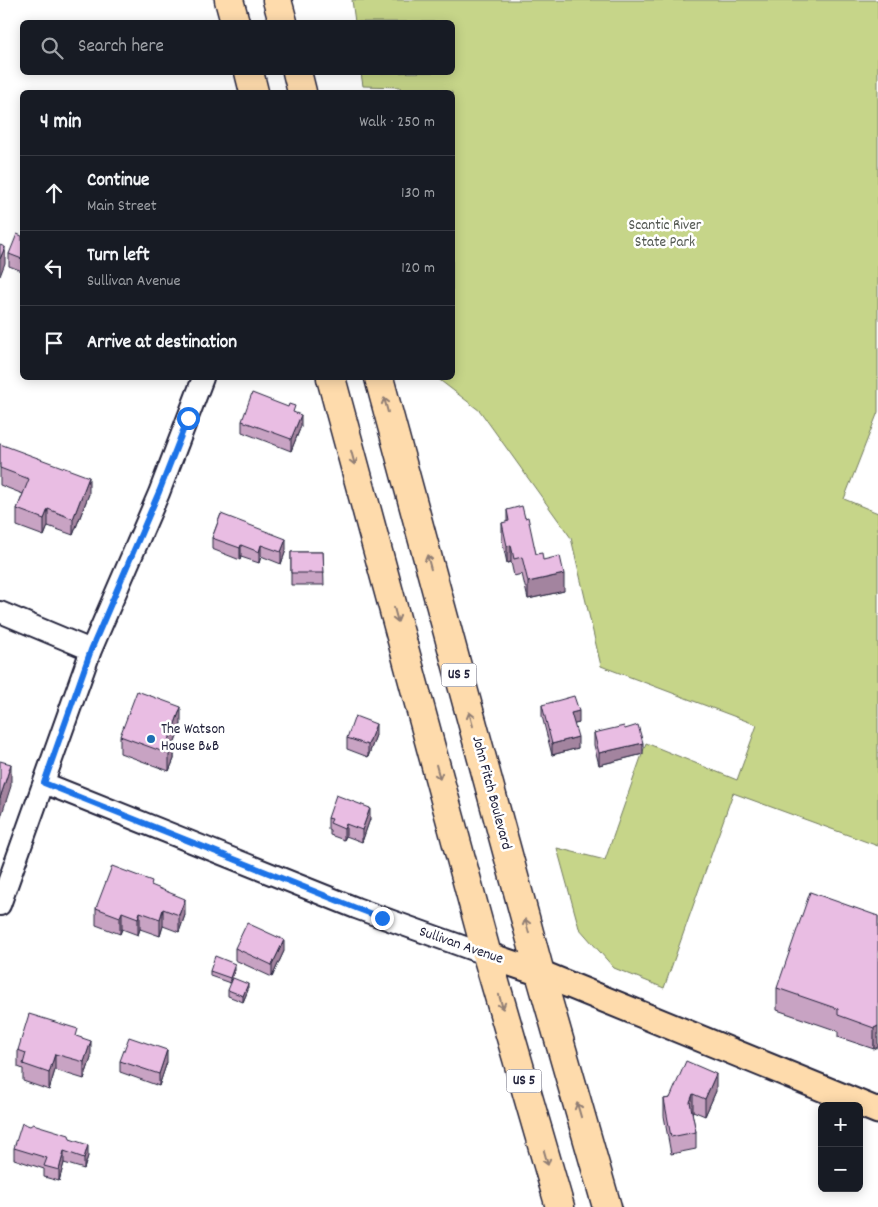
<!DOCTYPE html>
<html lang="en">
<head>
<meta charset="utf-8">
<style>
	:root { --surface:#171b24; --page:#20242c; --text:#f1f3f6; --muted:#9ea1a6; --line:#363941 }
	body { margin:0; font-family:Dekko,sans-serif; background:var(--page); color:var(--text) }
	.controls { position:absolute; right:15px; bottom:15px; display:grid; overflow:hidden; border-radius:8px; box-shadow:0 2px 12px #0003 }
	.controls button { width:45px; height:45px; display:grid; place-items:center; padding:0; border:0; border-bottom:1px solid var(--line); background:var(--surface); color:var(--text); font:25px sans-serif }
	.stop { position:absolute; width:15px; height:15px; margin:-11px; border:4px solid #1a73e8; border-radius:50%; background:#fff }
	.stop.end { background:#1a73e8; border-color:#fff; box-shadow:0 1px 5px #0008 }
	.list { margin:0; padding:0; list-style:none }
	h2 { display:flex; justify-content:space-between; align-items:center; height:65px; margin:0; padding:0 20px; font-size:21px }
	h2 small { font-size:16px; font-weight:400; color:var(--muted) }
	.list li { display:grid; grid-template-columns:32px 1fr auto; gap:15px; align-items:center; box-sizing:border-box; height:75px; padding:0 20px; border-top:1px solid var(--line) }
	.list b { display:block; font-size:19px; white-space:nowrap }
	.list p { margin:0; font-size:16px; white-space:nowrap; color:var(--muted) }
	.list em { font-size:16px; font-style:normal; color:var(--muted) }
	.icon { flex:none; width:28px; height:28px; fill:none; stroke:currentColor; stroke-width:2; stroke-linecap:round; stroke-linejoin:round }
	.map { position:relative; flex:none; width:878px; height:1207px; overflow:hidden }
	.search { position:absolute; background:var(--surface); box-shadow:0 2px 12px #0003; left:20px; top:20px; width:435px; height:55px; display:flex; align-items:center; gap:12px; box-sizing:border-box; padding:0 18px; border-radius:8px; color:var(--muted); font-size:19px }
	.panel { position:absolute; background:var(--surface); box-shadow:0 2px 12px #0003; left:20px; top:90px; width:435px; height:290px; border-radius:8px }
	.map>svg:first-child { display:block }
	.green { fill:#c6d589; stroke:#747c62 }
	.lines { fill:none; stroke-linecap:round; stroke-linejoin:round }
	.minor-casing { stroke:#22223b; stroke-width:24 }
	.major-casing { stroke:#22223b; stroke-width:29 }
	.highway-casing { stroke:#22223b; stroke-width:31 }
	.minor { stroke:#fff; stroke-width:20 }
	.major { stroke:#fedbac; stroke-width:25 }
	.highway { stroke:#fedbac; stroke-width:28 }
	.wall { fill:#c8a3c3; stroke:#22223b }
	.shaded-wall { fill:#a3849f; stroke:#22223b }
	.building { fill:#e9bde3; stroke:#22223b }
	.oneway { stroke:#907e74 }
	.route { stroke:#1a73e8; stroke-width:6 }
	.poi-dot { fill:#1f6fb2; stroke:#fff; stroke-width:2 }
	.labels { text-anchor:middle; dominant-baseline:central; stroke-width:5; stroke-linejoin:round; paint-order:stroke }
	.shield { fill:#fff; stroke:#646476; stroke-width:1 }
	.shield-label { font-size:14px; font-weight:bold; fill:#22223b }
	.park-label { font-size:15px; fill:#535852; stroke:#fff }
	.poi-label { font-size:15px; fill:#22223b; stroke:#fff; text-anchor:start }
	.street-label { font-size:15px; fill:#22223b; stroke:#fff }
</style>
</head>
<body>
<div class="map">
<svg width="878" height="1207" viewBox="0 0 878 1207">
	<rect width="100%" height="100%" fill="#fff"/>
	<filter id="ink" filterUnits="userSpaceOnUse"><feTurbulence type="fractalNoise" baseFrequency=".02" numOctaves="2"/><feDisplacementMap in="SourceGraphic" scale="10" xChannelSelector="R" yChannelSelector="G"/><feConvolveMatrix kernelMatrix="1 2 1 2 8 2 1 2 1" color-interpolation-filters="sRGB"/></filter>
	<g filter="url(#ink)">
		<path class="green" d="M352,0H878V412L844,499L878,513V846L733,793L664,988L614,968L579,928L557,848L605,860L646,743L737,780L757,725L601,666L571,538L480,411L437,378H452V92H401L400,87L363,86L361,73L452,72V22H355Z"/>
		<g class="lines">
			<g class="minor-casing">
				<path id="minor" d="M0,612L91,650
					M44,783L356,908L487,955
					M0,905L91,650L159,493L203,378"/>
			</g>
			<g class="major-casing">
				<path id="major" d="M487,955L540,973L878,1111"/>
			</g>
			<g class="highway-casing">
				<path id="highway" d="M229,0L235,22
					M277,0L283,22
					M249,72L254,92
					M297,72L302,92
					M331,378L487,955L560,1207
					M379,378L540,973L607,1207"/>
			</g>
			<use href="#minor" class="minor"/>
			<use href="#major" class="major"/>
			<use href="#highway" class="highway"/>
		</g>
		<path class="wall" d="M22,236V271L9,266V254Z
			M295,413L301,426L291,451L242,432V421Z
			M0,444L89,494L73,535L48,526L44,536L17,526V509L23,494L0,485Z
			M507,510L525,518L536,554L543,560L564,591L528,599L522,574L514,576L511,562L507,563L502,540V523L507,522Z
			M221,514L286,550L281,564L261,556L259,563L241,557L240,560L212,549V538Z
			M291,552H323L324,585H291Z
			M542,705L579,723L574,724L578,748L552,755L542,716Z
			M181,724L174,744V759L169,771L120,753V736Z
			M625,729L643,754L599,765L594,745V733Z
			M376,735L368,757L347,749V738Z
			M328,818L370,819L362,842L346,836L344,840L330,835V830L328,829Z
			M152,886L185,915L179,932L163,926L160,936L140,929L138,935L122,929L120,934L96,925V908Z
			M878,916L874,1049L838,1037V1031L777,1010V988Z
			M235,948L284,951L272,977L235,960Z
			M235,970L230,983L210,976V971Z
			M228,990H248L243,1002L228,996Z
			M78,1037L91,1058L84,1079L55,1070L49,1090L23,1081V1069L18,1067V1050Z
			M120,1061L167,1062L159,1086L120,1072Z
			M716,1091L705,1116L693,1111L692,1113L696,1132V1149L671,1154L664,1116V1099Z
			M70,1139L88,1156L84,1169L64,1163L59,1181L44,1177V1169L14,1159V1148Z"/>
		<path class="shaded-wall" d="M5,247V263L0,276V259Z
			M301,415V426L291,451V439Z
			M89,477V494L73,535V519Z
			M48,509V526L44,536V519Z
			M286,539V550L281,564V552Z
			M241,545V557L240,560V548Z
			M261,545V556L259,563V552Z
			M511,545V562L507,563V546Z
			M564,574V591L528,599V582Z
			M181,707V724L174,744V759L169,771V740Z
			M579,711V723L571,725V713Z
			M376,724V735L368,757V745Z
			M578,737V748L552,755V744Z
			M643,743V754L599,765V753Z
			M11,764V786L0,820V798Z
			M370,808V819L362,842V830Z
			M346,824V836L344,840V829Z
			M185,899V915L179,932V915Z
			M163,909V926L160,936V919Z
			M122,912V929L120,934V917Z
			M140,912V929L138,935V918Z
			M284,940V951L272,977V965Z
			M235,964V970L230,983V978Z
			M248,984V990L243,1002V996Z
			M878,1026V1047L874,1049V1028Z
			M91,1041V1058L84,1079V1062Z
			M167,1050V1062L159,1086V1074Z
			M55,1054V1070L49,1090V1073Z
			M716,1074V1091L705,1116V1099Z
			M693,1094V1111L690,1119V1102Z
			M88,1145V1156L84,1169V1158Z
			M64,1151V1163L59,1181V1170Z"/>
		<path class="building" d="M17,234L22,236V259L9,254Z
			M0,245L5,247L0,259Z
			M252,393L288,407L289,404L295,406L293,412L301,415L291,439L242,421Z
			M0,444L89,477L73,519L48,509L44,519L17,509L29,479L0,468Z
			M522,506L525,518L528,517L536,554L542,553L543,560L560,556L564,574L528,582L522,557L514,559L511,545L507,546L502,523L509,521L507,510Z
			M221,514L286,539L281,552L261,545L259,552L241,545L240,548L212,538Z
			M291,552H323L324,573H291Z
			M137,691L181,707L169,740L174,742L169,754L120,736Z
			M574,696L579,711L571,713L578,737L552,744L542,705Z
			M355,716L376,724L368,745L347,738Z
			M638,725L643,743L599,753L594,733L624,726L625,729Z
			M0,761L11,764L0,798Z
			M336,795L370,808L362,830L346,824L344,829L330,823L332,819L328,818Z
			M112,866L152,881L151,885L185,899L179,915L163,909L160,919L140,912L138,918L122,912L120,917L96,908Z
			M810,892L878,916V1026L874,1028L838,1015V1009L777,988Z
			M247,923L284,940L272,965L235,948Z
			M215,956L235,964L230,978L210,971Z
			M233,978L248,984L243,996L228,990Z
			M29,1014L78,1029L76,1036L91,1041L84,1062L55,1054L49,1073L23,1064L26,1053L18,1050Z
			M129,1037L167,1050L159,1074L120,1061Z
			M686,1061L716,1074L705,1099L693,1094L690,1102L696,1132L671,1137L664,1099L670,1098Z
			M22,1123L30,1126L33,1124L69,1135L70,1139L88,1145L84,1158L64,1151L59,1170L44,1166L47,1158L14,1148Z"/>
		<defs><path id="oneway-shaft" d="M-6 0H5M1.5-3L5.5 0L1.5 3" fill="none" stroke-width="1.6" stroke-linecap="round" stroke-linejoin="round" transform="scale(1.25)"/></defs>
		<g class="oneway">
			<use href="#oneway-shaft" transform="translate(386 405) rotate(-105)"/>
			<use href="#oneway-shaft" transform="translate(353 458) rotate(75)"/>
			<use href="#oneway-shaft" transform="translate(429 562) rotate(-105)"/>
			<use href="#oneway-shaft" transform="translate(396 615) rotate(75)"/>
			<use href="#oneway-shaft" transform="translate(471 719) rotate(-105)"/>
			<use href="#oneway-shaft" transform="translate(438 772) rotate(75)"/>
			<use href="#oneway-shaft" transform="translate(527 926) rotate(-105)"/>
			<use href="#oneway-shaft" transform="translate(501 1002) rotate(74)"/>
			<use href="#oneway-shaft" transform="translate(579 1110) rotate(-106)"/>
			<use href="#oneway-shaft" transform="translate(546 1158) rotate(74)"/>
		</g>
	</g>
	<g class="lines" filter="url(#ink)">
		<path class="route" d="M188,418L159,492L91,650L44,783L356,908L382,918"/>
	</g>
	<circle class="poi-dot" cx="151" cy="739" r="5"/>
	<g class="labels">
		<g class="shield">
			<rect x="441.5" y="663.5" width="35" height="23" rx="4"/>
			<rect x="506.5" y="1069.5" width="35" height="23" rx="4"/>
		</g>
		<g class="shield-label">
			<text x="459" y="675">US 5</text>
			<text x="524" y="1081">US 5</text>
		</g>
		<g class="park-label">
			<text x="665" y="226">Scantic River<tspan x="665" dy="17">State Park</tspan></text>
		</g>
		<g class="poi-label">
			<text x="161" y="730">The Watson<tspan x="161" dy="17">House B&amp;B</tspan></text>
		</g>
		<g class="street-label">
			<text transform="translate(491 793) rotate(75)">John Fitch Boulevard</text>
			<text transform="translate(461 946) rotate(19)">Sullivan Avenue</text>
		</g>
	</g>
</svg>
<div class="controls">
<button>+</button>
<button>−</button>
</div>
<div class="stop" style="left:188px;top:418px"></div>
<div class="stop end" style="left:382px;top:918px"></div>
<div class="search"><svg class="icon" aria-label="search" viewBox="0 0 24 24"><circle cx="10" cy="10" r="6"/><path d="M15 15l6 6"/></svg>Search here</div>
<section class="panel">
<h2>4 min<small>Walk · 250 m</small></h2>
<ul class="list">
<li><svg class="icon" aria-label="ahead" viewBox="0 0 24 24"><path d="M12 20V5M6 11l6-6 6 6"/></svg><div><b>Continue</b><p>Main Street</p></div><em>130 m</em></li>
<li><svg class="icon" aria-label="left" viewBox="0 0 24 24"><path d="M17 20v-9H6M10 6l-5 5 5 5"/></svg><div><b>Turn left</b><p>Sullivan Avenue</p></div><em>120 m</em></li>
<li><svg class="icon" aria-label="arrive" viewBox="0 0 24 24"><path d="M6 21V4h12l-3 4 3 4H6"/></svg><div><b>Arrive at destination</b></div></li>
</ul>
</section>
</div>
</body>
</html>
